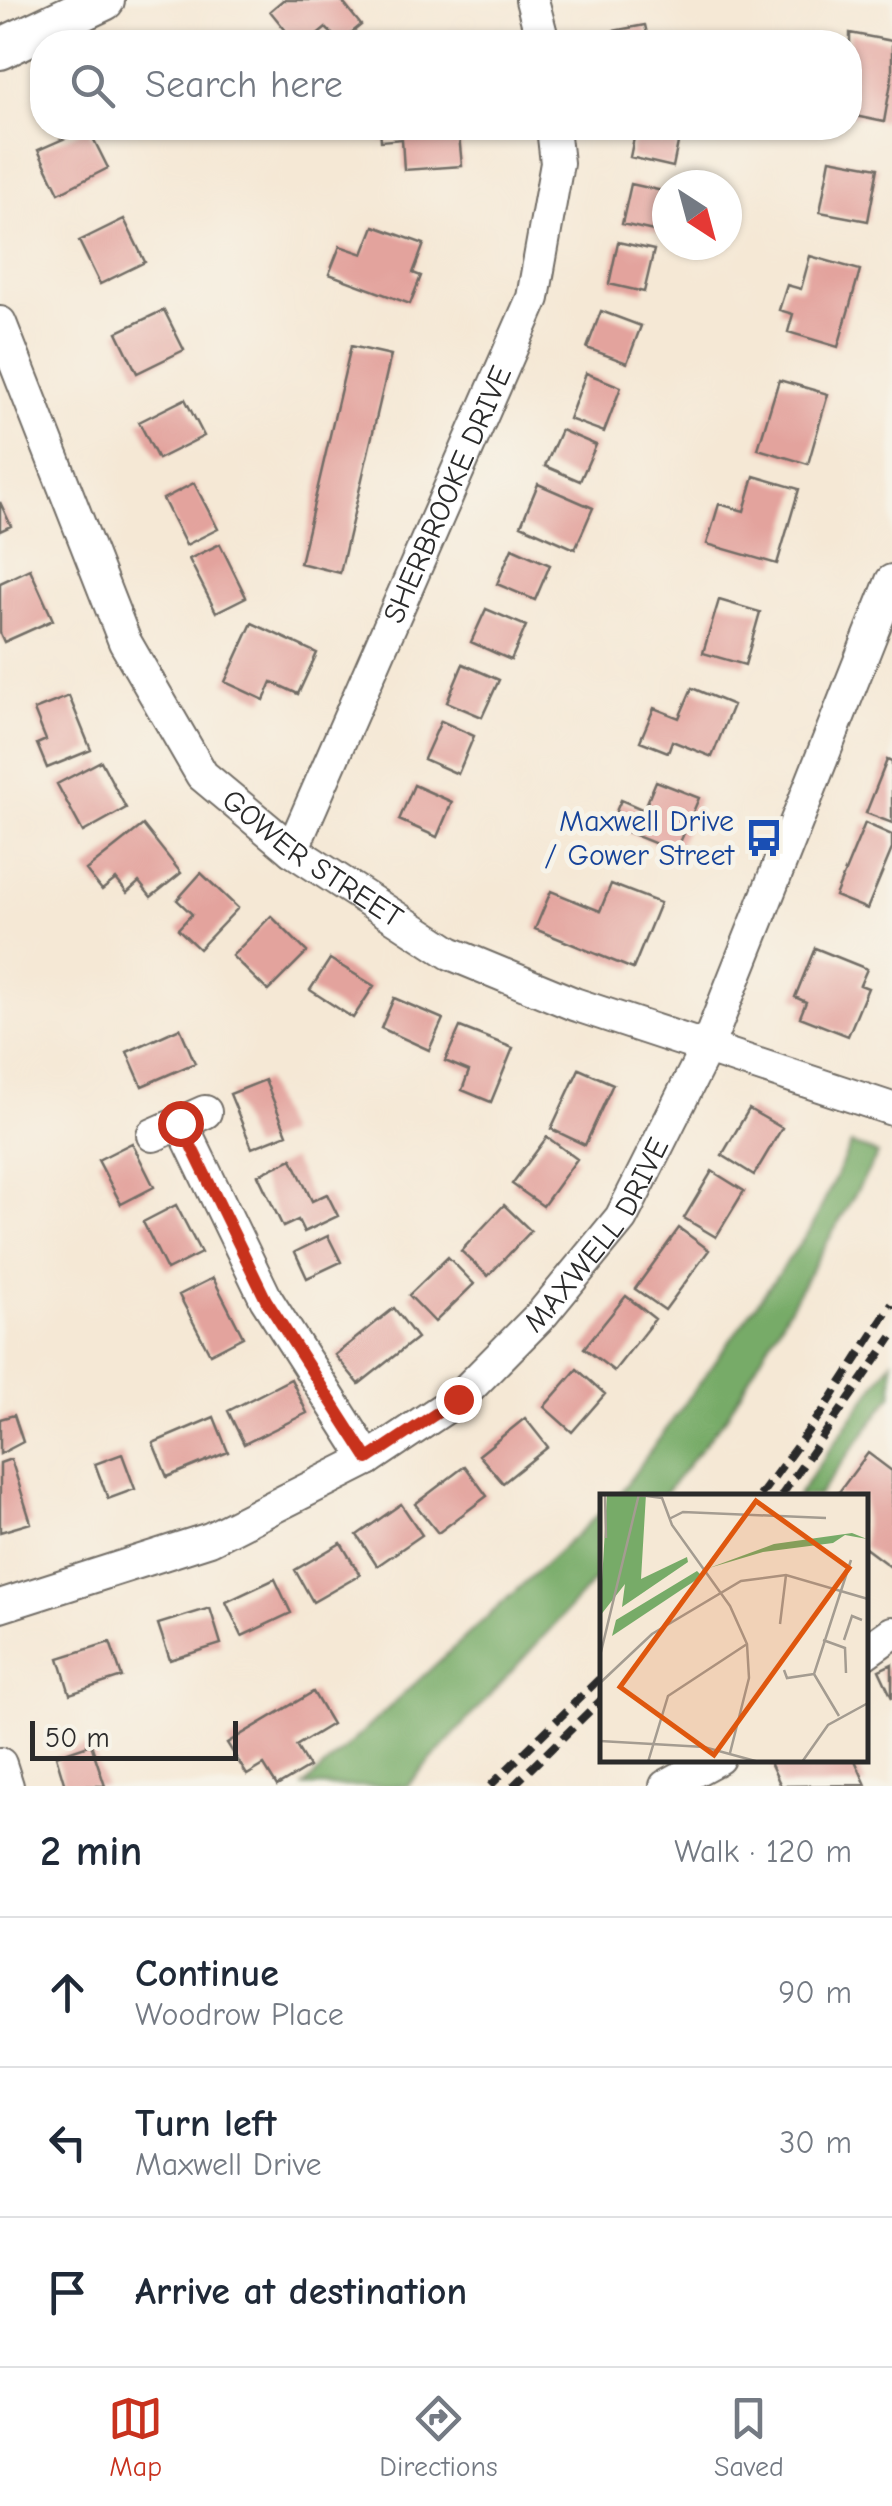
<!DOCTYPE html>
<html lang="en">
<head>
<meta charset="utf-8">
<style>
	:root { --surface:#fff; --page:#f6f6f7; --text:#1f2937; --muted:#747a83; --line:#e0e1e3; --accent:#c8321e }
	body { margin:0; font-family:"Comic Neue",sans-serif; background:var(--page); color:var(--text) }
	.compass { position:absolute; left:652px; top:170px; width:90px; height:90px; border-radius:50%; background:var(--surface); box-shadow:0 2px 8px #0004; rotate:144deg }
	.scale { position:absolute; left:30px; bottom:25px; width:208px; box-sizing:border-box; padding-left:10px; border:5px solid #2b2b2b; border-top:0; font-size:28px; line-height:35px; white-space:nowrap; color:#2b2b2b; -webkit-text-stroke:8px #f7f3e8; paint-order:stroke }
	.stop { position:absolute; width:30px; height:30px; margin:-22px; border:8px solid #c8321e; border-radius:50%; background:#fff }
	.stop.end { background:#c8321e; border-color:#fff; box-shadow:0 2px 10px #0008 }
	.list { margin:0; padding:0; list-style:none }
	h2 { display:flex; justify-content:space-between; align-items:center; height:130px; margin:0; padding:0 40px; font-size:42px }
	h2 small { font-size:32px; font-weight:400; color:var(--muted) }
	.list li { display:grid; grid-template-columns:65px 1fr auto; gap:30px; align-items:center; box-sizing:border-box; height:150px; padding:0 40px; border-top:2px solid var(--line) }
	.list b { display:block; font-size:38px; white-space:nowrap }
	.list p { margin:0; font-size:32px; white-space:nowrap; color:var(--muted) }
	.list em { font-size:32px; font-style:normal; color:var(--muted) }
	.icon { flex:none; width:55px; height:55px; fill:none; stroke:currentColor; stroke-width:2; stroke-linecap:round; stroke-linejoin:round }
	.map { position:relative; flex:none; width:892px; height:1786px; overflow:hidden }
	.search { position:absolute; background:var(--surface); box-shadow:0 2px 8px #0004; left:30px; right:30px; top:30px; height:110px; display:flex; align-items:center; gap:25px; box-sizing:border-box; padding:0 35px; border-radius:40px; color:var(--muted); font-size:38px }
	.sheet { height:580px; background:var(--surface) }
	nav { display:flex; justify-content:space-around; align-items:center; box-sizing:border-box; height:140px; border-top:2px solid var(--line); background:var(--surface); font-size:28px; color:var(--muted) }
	nav a { display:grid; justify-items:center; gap:5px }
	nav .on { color:var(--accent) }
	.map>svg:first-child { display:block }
	.forest { fill:#77ab68; stroke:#516b4a; stroke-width:2.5 }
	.building { fill:#e3a39d }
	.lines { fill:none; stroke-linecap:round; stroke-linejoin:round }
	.minor-casing { stroke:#726d66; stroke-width:36 }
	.tertiary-casing { stroke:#726d66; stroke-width:44 }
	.minor { stroke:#fff; stroke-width:32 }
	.tertiary { stroke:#fff; stroke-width:40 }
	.rail { stroke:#2b2b2b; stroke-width:8; stroke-dasharray:15 8; stroke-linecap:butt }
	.route { stroke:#c8321e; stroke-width:12 }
	.labels { text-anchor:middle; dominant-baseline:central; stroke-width:10; stroke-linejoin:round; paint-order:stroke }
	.street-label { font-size:30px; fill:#2b2b2b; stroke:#f7f3e8 }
	.transit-label { font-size:30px; fill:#164399; stroke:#f7f3e8; text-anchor:end }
	.inset-road { fill:none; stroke:#a49c91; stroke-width:2.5 }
	.view { fill:#df570e; fill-opacity:0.15; stroke:#df570e; stroke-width:5 }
	.inset-edge { fill:none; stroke:#2b2b2b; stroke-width:5 }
</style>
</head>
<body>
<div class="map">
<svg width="892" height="1786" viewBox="0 0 892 1786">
	<rect width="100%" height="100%" fill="#f7f3e8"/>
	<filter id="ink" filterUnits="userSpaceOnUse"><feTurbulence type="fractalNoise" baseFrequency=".01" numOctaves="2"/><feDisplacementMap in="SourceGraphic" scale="20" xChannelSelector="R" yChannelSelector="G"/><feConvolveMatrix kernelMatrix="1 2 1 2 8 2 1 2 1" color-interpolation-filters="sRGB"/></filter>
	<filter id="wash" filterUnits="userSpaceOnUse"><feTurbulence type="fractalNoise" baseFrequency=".0048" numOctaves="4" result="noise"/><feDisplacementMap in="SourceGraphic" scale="40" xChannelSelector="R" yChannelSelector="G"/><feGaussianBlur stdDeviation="2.25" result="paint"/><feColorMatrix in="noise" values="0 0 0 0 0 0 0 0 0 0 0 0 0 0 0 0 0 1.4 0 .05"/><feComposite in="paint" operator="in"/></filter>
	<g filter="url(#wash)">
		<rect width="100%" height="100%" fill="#f5e8d5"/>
		<path class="forest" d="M851,1144L878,1154L727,1416L663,1496H618L812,1227Z
			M892,1361V1395L818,1496H797Z
			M602,1511V1572L407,1786H304Z"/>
		<g id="blocks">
			<path class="building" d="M283,0H341L361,25L340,42L326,28L309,42H295L270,11Z
				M645,25L649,42H615L613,31Z
				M850,33L892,41V77L884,122L850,115Z
				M88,128L108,168L59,193L38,150Z
				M380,128H468L469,134L459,135L462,166L404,170L402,139L381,141Z
				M636,128L680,133L673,167L630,157Z
				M830,159L878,168L868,221L820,212Z
				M631,184L667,192V234L622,224Z
				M124,219L145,262L100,284L79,241Z
				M374,226L424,244L413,273L421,276L410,304L329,274L340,246L363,254Z
				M618,242L654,250L644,292L609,284Z
				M810,256L860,270L838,347L788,332L793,314L779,310L787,285L801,289Z
				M164,310L184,350L137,373L117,332Z
				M601,311L641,326L627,363L587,348Z
				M351,346L391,355L340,573L300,563Z
				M586,373L621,387L604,432L569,419Z
				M779,380L828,394L808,464L758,449Z
				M185,399L204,436L158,459L139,422Z
				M561,430L596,445L580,481L545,466Z
				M754,476L799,489L777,564L707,544L719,504L744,511Z
				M194,483L218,529L186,545L163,499Z
				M538,484L593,508L575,549L521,525Z
				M0,502L11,526L0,531Z
				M220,544L246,597L216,612L189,559Z
				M512,548L550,565L535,600L497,584Z
				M30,569L53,620L4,642L0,633V583Z
				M719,600L760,612L745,665L703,653Z
				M486,609L526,626L511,660L471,642Z
				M252,623L317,653L298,694L272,682L264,700L225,682Z
				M463,664L499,680L482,717L447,702Z
				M692,688L733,705L712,757L672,741L668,752L640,741L654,708L679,718Z
				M69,696L91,750L47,768L37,744L46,740L34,710Z
				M441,721L474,736L458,774L424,759Z
				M887,760L892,762V823L866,813Z
				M101,761L126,808L83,832L57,784Z
				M656,781L699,798L676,852L610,825L621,800L644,810Z
				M414,785L452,802L437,837L399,820Z
				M865,823L892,835V849L867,909L835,896Z
				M143,825L181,873L151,897L139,882L127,893L116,879L102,890L86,870Z
				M201,873L238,908L199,949L178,929L192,914L177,900Z
				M611,884L660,903L633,969L535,929L551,891L600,911Z
				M271,916L307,952L268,991L232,956Z
				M815,948L867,969L860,985L868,988L848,1036L800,1017L806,1002L795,997Z
				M330,959L374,986L353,1018L310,990Z
				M394,998L443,1019L429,1050L381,1028Z
				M460,1027L513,1048L491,1102L462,1090L469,1071L445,1061Z
				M180,1028L195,1063L142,1086L127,1052Z
				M579,1069L613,1084L585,1145L551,1129Z
				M265,1080L287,1134L252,1148L230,1094Z
				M749,1109L782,1128L754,1175L722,1155Z
				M547,1137L577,1159L543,1206L512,1184Z
				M132,1143L154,1187L121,1204L98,1160Z
				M292,1159L312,1201L327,1194L338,1216L304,1232L298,1220L283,1227L258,1175Z
				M712,1171L744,1191L716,1237L684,1218Z
				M176,1205L201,1253L167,1270L143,1222Z
				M504,1205L531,1231L488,1276L461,1251Z
				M679,1228L709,1250L665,1310L635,1289Z
				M328,1236L341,1262L307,1278L295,1252Z
				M448,1257L474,1284L435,1322L409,1295Z
				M213,1278L243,1337L210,1354L179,1295Z
				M626,1296L655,1319L614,1371L584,1348Z
				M394,1308L417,1338L359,1384L335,1355Z
				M577,1369L605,1394L572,1432L544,1407Z
				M291,1379L307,1413L244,1444L228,1411Z
				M14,1415L23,1442L0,1454V1419Z
				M214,1417L228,1452L167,1477L153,1443Z
				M525,1418L548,1447L503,1483L479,1455Z
				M868,1453L892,1471V1568L864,1547V1496H836Z
				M122,1454L135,1489L108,1499L95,1464Z
				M11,1459L31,1523L0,1532V1463Z
				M465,1466L487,1496L438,1533L415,1504Z
				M401,1504L422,1535L377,1566L357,1535Z
				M341,1543L360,1575L313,1602L295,1570Z
				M275,1579L291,1613L242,1636L226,1602Z
				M210,1608L221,1644L170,1660L158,1624Z
				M110,1642L122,1677L70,1694L59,1658Z
				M892,1664V1698L879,1670Z
				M313,1692L332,1724L296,1746L309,1767L277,1786L264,1765L247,1775L227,1743Z
				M91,1744L105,1786H65L56,1756Z
				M768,1758H854L866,1785L781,1786Z"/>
		</g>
	</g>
	<g filter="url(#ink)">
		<use href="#blocks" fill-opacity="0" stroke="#726d66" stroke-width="2.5"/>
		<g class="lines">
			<g class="minor-casing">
				<g id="minor">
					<path d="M532,0L543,42"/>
					<path id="s1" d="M0,323L125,642L202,775L292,850L450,953L574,1004L892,1109"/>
					<path id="s2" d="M292,850L533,298L557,163L553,128"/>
					<path d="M181,1123L266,1299L368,1459"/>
					<path d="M153,1135L205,1112"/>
					<path id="s3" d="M0,1606L210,1539L368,1459L458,1399L543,1313L621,1218L707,1047L892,581"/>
					<path d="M864,1653L892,1633"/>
					<path d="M0,1764L7,1786"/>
					<path d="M666,1786L718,1758"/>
				</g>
			</g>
			<g class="tertiary-casing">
				<path id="tertiary" d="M0,49L104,0"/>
			</g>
			<use href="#minor" class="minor"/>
			<use href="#tertiary" class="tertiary"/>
			<path class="rail" d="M760,1496L825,1408L892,1304
				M781,1496L892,1337
				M490,1786L602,1676
				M513,1786L602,1699"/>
		</g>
	</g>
	<g class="lines" filter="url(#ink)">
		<path class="route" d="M180,1123L266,1300L368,1459L458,1399"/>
	</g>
	<defs>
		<g id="bus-bare" transform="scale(3)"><path d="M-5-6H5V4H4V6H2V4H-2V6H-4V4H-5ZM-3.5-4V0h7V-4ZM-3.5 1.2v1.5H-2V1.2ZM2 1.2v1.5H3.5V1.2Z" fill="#1a4fb4" stroke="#f7f3e8" stroke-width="2.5" paint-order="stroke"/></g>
	</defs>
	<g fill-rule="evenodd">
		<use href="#bus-bare" x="764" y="838"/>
	</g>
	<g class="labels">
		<g class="street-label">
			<text stroke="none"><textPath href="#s2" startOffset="388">SHERBROOKE DRIVE</textPath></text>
			<text stroke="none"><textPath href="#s1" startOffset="635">GOWER STREET</textPath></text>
			<text stroke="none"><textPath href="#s3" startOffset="722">MAXWELL DRIVE</textPath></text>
		</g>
		<g class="transit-label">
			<text x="734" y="821">Maxwell Drive<tspan x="734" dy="34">/ Gower Street</tspan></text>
		</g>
	</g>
	<g transform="translate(600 1494)">
		<rect width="268" height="268" fill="#f5e8d5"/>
		<path d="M7,0H46L41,85L87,63L88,68L22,113L25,90L0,122ZM252,39L267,45L245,41L233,49L163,58L109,74L174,50ZM97,77L102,82L12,142L16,126Z" fill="#77ab68"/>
		<path class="inset-road" d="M5,0L6,44M32,0L62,4L72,31L130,112L147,150L149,184L130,259M69,25L83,18L226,24M180,130L186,81M223,146L245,154L246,179M244,146L252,122L262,126M0,162L39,0M184,176L187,184L214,180M0,189L52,140L141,87L186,81L268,105M239,222L214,180L251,66M0,247L104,253L159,268M48,268L68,202L147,150M202,268L228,231L268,209"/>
		<path class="view" d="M156,7L249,74L114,261L20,193Z"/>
		<rect width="268" height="268" class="inset-edge"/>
	</g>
</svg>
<svg class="compass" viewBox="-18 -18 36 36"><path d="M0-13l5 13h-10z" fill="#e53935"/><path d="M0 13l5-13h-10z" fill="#747a83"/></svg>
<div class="scale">50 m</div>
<div class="stop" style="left:180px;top:1123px"></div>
<div class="stop end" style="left:458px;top:1399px"></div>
<div class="search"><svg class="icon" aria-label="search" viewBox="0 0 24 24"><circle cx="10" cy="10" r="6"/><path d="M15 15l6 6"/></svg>Search here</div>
</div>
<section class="sheet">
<h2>2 min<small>Walk · 120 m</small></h2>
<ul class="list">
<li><svg class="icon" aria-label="ahead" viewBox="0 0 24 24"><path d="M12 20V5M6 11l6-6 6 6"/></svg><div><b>Continue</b><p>Woodrow Place</p></div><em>90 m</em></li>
<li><svg class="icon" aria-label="left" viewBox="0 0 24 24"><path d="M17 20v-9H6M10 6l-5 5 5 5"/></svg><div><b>Turn left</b><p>Maxwell Drive</p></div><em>30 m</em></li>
<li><svg class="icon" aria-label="arrive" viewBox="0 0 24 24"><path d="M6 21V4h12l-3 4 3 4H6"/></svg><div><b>Arrive at destination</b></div></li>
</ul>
</section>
<nav>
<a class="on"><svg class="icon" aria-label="map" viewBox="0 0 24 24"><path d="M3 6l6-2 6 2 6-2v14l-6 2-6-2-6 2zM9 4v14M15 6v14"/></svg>Map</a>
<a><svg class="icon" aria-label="directions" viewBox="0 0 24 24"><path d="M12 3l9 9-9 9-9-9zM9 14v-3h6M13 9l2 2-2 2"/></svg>Directions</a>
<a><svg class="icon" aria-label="saved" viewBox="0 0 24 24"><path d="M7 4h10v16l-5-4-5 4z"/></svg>Saved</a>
</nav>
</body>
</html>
